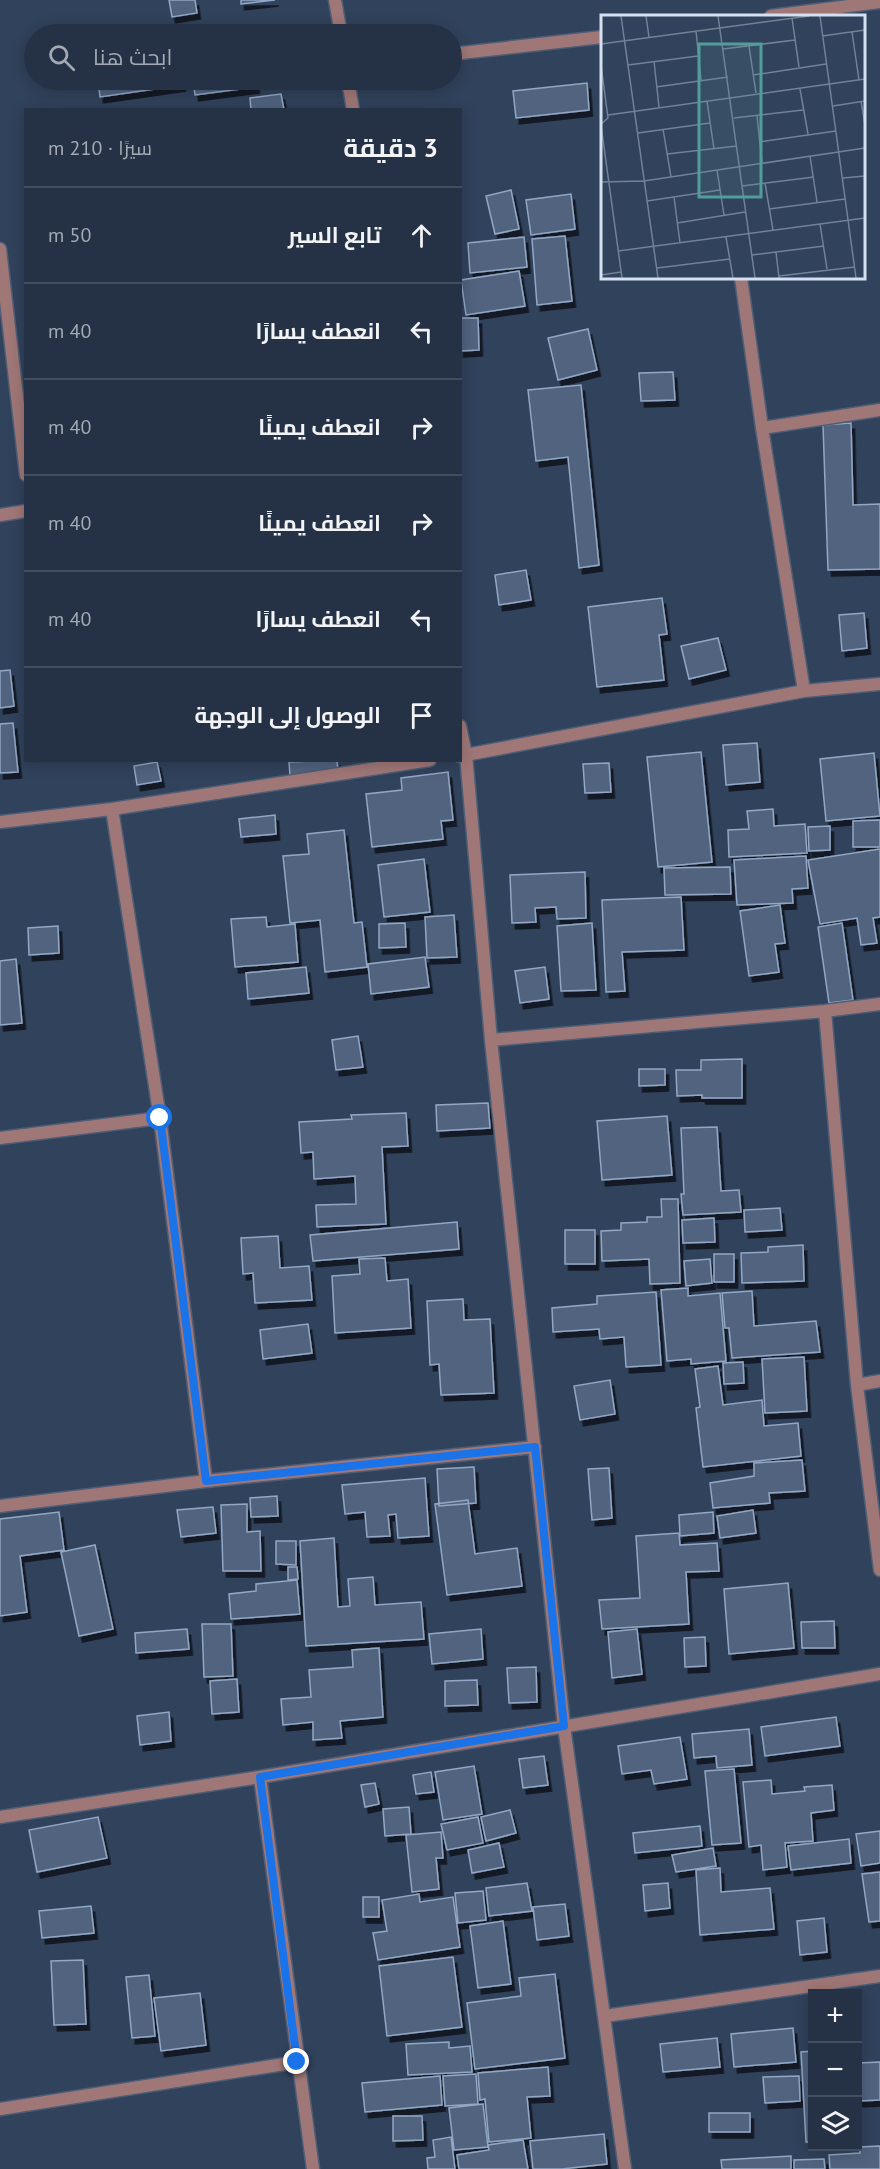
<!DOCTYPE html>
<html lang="ar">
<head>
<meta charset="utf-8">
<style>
	:root { --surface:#253245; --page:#313e50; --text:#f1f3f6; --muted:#a3aab3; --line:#424d5e }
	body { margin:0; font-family:"PT Sans",Cairo,sans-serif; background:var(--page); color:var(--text); direction:rtl }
	.controls { position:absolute; right:18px; bottom:18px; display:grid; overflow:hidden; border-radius:0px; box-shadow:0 3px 15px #0003 }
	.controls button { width:54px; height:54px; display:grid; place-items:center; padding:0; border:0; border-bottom:2px solid var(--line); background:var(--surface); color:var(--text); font:30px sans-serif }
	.stop { position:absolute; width:18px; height:18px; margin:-14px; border:4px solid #1a73e8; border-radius:50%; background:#fff }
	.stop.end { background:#1a73e8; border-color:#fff; box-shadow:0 2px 6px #0008 }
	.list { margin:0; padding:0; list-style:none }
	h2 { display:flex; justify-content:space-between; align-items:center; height:78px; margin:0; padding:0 24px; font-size:26px }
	h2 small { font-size:20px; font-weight:400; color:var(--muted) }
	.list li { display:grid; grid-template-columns:39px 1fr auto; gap:18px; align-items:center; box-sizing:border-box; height:96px; padding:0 24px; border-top:2px solid var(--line) }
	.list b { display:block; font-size:22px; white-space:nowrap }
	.list em { font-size:20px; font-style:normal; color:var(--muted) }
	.icon { flex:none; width:33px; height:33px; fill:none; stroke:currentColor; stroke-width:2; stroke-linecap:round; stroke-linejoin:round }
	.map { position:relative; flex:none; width:880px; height:2169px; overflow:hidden; direction:ltr }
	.search { position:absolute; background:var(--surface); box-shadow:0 3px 15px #0003; left:24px; top:24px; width:438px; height:66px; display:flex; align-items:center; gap:15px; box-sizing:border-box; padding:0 21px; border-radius:33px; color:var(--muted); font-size:22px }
	.panel { position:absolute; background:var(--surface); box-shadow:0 3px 15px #0003; left:24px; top:108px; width:438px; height:654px; border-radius:0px; direction:rtl }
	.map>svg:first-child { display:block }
	.building { fill:#51647f; stroke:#92a7c5; stroke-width:1.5; filter:url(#shadow) }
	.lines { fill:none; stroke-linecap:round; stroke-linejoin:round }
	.minor-casing { stroke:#4e5e76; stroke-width:15 }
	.minor { stroke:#a07777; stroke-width:12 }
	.route { stroke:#1a73e8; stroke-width:8 }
	.inset-road { fill:none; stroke:#728197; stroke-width:1.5 }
	.view { fill:#549b9b; fill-opacity:0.15; stroke:#549b9b; stroke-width:3 }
	.inset-edge { fill:none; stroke:#d4dfef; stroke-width:3 }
</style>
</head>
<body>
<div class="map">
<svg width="880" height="2169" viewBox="0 0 880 2169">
	<defs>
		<filter id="shadow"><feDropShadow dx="3.5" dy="6" stdDeviation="0" flood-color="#0009"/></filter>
	</defs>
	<rect width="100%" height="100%" fill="#31425c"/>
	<path class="building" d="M169,0H195L197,13L172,17Z
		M241,0H275L241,4Z
		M98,80H181L182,85L100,97Z
		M193,80H255L256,87L195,95Z
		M587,83L589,110L516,118L513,91Z
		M587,83L589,110L516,118L513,91Z
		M281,94L284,110H251L250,98Z
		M511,190L519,229L495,234L486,196Z
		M511,190L519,229L495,234L486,196Z
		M571,194L575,229L531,235L526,200Z
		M571,194L575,229L531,235L526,200Z
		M565,236L572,301L537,305L532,239Z
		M565,236L572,301L537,305L532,239Z
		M524,237L527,267L470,273L468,243Z
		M524,237L527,267L470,273L468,243Z
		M519,271L525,306L466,315L461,280Z
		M519,271L525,306L466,315L461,280Z
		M460,318H478L479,350L460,351Z
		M460,318H478L479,350L460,351Z
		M588,329L597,370L558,380L548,338Z
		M588,329L597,370L558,380L548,338Z
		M673,372L675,400L641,401L639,373Z
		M673,372L675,400L641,401L639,373Z
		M581,385L599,565L579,568L568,457L536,461L528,390Z
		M581,385L599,565L579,568L568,457L536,461L528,390Z
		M851,423L853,505L880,504V569L828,570L823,425Z
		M851,423L853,505L880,504V569L828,570L823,425Z
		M526,570L531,600L499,605L495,575Z
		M526,570L531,600L499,605L495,575Z
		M662,598L667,634L659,635L664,680L597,687L588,607Z
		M662,598L667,634L659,635L664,680L597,687L588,607Z
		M864,613L867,648L842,651L839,615Z
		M864,613L867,648L842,651L839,615Z
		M718,638L726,670L689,679L681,646Z
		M718,638L726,670L689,679L681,646Z
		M10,670L14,706L0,708V671Z
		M13,723L18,772L0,773V724Z
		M757,743L760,782L726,785L723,745Z
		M701,752L712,862L658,867L647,757Z
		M874,753L880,816L826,821L820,759Z
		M337,760L338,772L290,776L289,762Z
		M157,762L161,781L137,785L134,766Z
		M609,763L611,792L585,793L583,764Z
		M448,772L453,820L441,821L443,839L372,847L366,794L402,790L401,778Z
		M773,809L774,826L805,824L807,853L729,857L728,830L749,829L747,811Z
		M275,815L276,834L241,837L239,819Z
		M880,820V847H853V821Z
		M830,826V850L809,851L808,827Z
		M344,830L354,923L362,922L367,967L325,972L320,920L290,923L283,856L309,854L307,834Z
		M880,849V917L873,918L877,943L861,945L857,918L820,924L808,860Z
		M806,856L808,888L792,889L793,903L737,905L734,860Z
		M424,859L430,912L384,917L378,865Z
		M730,867L731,894L665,895L664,868Z
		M585,872L586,918L557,919L556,907L535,908L536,922L512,923L510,875Z
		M681,897L684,950L622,952L625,991L606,992L602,900Z
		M780,905L785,943L775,944L779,972L749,976L740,911Z
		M454,915L457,957L427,958L425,917Z
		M266,917L267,927L295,924L298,962L235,967L231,919Z
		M405,923L406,947L379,948V924Z
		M592,923L596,990L561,991L557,926Z
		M842,923L853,1000L829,1003L818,927Z
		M58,926L59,953L29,955L28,928Z
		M425,957L429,987L371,994L368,964Z
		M16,959L22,1023L0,1025V961Z
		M306,967L309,993L248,999L246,973Z
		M545,967L549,999L520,1003L515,971Z
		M358,1036L363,1067L336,1070L332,1040Z
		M742,1059V1098H702V1095L677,1096L676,1070H701V1060Z
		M639,1069H665V1085L639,1086Z
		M488,1103L490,1128L437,1131L436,1105Z
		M406,1113L408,1146L382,1147L386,1224L317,1227L316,1205L356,1204L355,1176L314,1179L313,1152L301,1153L299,1122L352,1119L351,1115Z
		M667,1116L672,1175L602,1180L597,1121Z
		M717,1127L721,1191L739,1190L741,1212L683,1215L681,1194H684L681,1128Z
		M661,1199H678L680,1283L650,1284L649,1259L602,1261L601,1231L621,1230V1223L647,1222V1217H662Z
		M780,1208L782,1230L745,1232L744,1210Z
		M714,1218L715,1242L683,1243L682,1220Z
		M457,1222L459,1249L313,1261L310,1235Z
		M565,1230H595V1264H565Z
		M278,1236L280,1268L309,1266L312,1300L255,1303L253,1273L243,1274L241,1238Z
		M803,1245L804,1281L742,1283L741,1253L768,1252V1247Z
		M714,1254H734V1282H714Z
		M385,1258L387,1281L408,1279L411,1328L335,1333L332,1276L360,1274L359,1259Z
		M710,1259L712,1283L686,1286L684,1261Z
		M688,1288V1296L720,1293L726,1361L691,1364V1359L667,1361L661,1290Z
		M752,1291L754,1326L816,1321L820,1352L732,1358L729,1328H725L722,1293Z
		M656,1292L661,1365L626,1367L624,1337L600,1339L599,1329L553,1332L552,1308L597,1304V1296Z
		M463,1299L464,1320L490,1319L494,1393L441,1395L439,1364L430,1365L427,1301Z
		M308,1324L312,1353L263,1359L260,1330Z
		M804,1357L807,1411L765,1413L762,1359Z
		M743,1362L744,1383L724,1384L723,1363Z
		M718,1366L723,1405L762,1400L764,1426L798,1423L801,1456L703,1467L696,1408L700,1407L695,1369Z
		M610,1380L615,1414L580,1420L574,1386Z
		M802,1460L805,1491L769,1493L770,1503L713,1508L710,1483L754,1476V1463Z
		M474,1467L476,1503L439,1506L437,1469Z
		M474,1467L476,1503L439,1506L437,1469Z
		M609,1468L612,1518L592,1520L588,1469Z
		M425,1478L429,1536L398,1538L396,1514L388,1515L390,1536L367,1537L365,1512L345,1514L342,1485Z
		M277,1496L278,1516L251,1517L250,1498Z
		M468,1500L475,1554L517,1548L522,1586L447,1595L435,1504Z
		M247,1504V1532L260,1531L261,1571H223L221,1505Z
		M213,1507L216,1533L181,1537L177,1510Z
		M753,1510L756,1533L720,1538L717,1516Z
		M59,1512L64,1550L20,1556L27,1612L0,1616V1519Z
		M713,1512L714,1533L680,1536L679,1515Z
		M679,1533L680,1545L717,1543L719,1571L686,1572L689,1624L602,1629L599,1600L640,1598L636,1536Z
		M334,1538L338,1607L350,1606L348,1579L373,1577L375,1605L421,1602L424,1639L306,1646L300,1541Z
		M276,1541H296V1565L276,1564Z
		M95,1545L113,1629L79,1636L61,1552Z
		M288,1567H297L298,1579L288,1580Z
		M297,1580L300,1614L231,1619L229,1594L256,1591V1584Z
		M788,1583L794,1648L729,1654L724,1589Z
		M834,1621L835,1648H802L801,1622Z
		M202,1624H231L233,1676L204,1677Z
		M187,1629L189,1649L136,1653L135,1633Z
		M481,1629L483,1659L432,1664L429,1634Z
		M637,1629L642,1674L612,1678L608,1632Z
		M705,1637L706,1666L685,1667L684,1638Z
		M379,1648L383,1717L340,1721L342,1738L313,1740V1722L283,1725L281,1699L311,1697L309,1670L353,1667L352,1650Z
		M536,1667L537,1702L509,1703L507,1668Z
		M237,1679L239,1712L212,1714L210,1681Z
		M477,1680L478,1705L445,1706V1681Z
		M169,1712L171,1741L140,1745L137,1716Z
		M836,1717L840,1746L765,1756L761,1727Z
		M749,1729L752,1765L717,1768L716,1756L694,1758L692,1734Z
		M680,1737L687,1779L654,1784L651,1770L622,1774L618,1746Z
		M544,1756L548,1785L523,1788L519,1759Z
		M474,1766L482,1814L443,1820L435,1772Z
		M734,1769L741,1843L712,1845L705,1771Z
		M431,1772L434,1792L416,1794L413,1775Z
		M771,1780L772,1794L805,1791L804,1787L832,1785L834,1810L811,1813L813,1841L785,1843L787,1867L763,1870L761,1845L749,1847L743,1782Z
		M375,1783L379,1804L365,1807L361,1785Z
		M409,1807L411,1834L385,1836L383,1809Z
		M510,1810L516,1833L486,1841L481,1817Z
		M98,1817L107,1858L37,1872L29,1830Z
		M478,1817L483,1843L447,1850L441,1824Z
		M700,1826L702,1846L635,1853L633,1833Z
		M880,1831V1863L861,1866L856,1834Z
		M441,1832L443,1858H436L439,1889L412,1892L406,1835Z
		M849,1839L851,1863L791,1870L788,1846Z
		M499,1843L504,1867L472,1873L468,1850Z
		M713,1848L716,1866L676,1872L672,1855Z
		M720,1868L721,1892L770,1888L774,1929L700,1935L696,1870Z
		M880,1872V1921L869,1922L862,1874Z
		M527,1883L532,1911L489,1916L486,1888Z
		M668,1883L670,1908L645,1911L643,1885Z
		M483,1891L486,1920L458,1923L455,1893Z
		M419,1894L420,1902L453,1897L460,1947L378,1960L373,1933L387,1931L382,1900Z
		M363,1897H379V1917H363Z
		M565,1904L569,1936L537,1940L533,1907Z
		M91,1906L94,1933L42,1938L39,1911Z
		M824,1918L827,1952L800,1955L797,1921Z
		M503,1921L511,1984L478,1988L470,1926Z
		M453,1957L462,2027L387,2036L379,1966Z
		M83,1960L86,2024L54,2025L51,1961Z
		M555,1974L565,2058L475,2069L467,2003L521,1996L519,1978Z
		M149,1975L155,2036L132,2038L126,1977Z
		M200,1993L206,2045L161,2051L154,1998Z
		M793,2028L796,2062L734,2067L731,2034Z
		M717,2038L720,2067L663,2072L660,2044Z
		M449,2042V2048L470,2046L472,2072L408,2075L406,2044Z
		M812,2051V2142H806L801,2052Z
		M880,2062V2100L858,2101V2063Z
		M548,2067L550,2096L527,2097L531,2138L489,2142L485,2099L480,2100L478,2073Z
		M476,2074L478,2104L445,2106L443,2076Z
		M440,2076L442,2105L365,2112L362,2083Z
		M799,2076L800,2101L765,2103L763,2077Z
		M799,2076L800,2101L765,2103L763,2077Z
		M483,2104L488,2147L454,2150L449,2108Z
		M709,2113H750V2132H709Z
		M393,2116H422L423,2140L393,2141Z
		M604,2134L607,2164L562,2169H533L530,2141Z
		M451,2137L455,2169H428L427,2158L435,2157L433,2140Z
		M523,2140L528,2169H459L457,2155L489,2150L488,2145Z
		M880,2146V2169H830L829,2155L860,2153V2147Z
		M791,2156V2169H722L721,2160Z
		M824,2159L825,2169H794V2160Z"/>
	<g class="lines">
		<g class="minor-casing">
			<path id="minor" d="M335,0L341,34
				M771,16L880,2
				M452,54L602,37
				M348,80L353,110
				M0,249L26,475
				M741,278L762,428L804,691
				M762,428L880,410
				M0,515L26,511
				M460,726L466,755L491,1040L564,1726L625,2169
				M460,756L804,691L880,684
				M112,809L160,1118L206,1481
				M0,822L112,809L430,760
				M825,1011L857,1385L880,1570
				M491,1040L825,1011L880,1004
				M0,1138L160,1118
				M857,1385L880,1381
				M0,1506L206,1481L535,1447
				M260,1777L313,2169
				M0,1817L260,1777L880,1674
				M605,2016L880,1976
				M0,2109L297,2062"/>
		</g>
		<use href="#minor" class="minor"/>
	</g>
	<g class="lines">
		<path class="route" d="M160,1118L206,1481L535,1447L564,1726L260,1777L297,2062"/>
	</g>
	<g transform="translate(601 15)">
		<rect width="264" height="264" fill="#31425c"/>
		<path class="inset-road" d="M20,1L57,263M45,1L48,22M117,1L154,263M219,1L255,263M191,3L198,52M95,16L100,65M251,17L258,65M221,21L264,15M0,29L208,1M148,31L155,78M122,34L194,25M53,46L58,92M0,50L7,103L0,109M27,50L97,41M152,60L225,49M55,72L127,62M199,74L207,119M106,86L113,134M260,86L264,110M232,91L264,86M7,100L264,64M156,101L161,147M133,103L202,95M0,110L21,263M62,114L70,162M37,118L109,108M158,127L235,116M66,139L136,131M209,141L216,187M116,155L123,200M242,163L264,161M0,167L43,166L264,133M164,168L172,215M141,171L213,162M73,182L79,228M46,186L119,175M168,194L244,184M76,208L144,197M219,209L226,254M125,222L132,263M17,236L264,203M175,237L178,263M151,240L223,231M56,253L129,244M0,260L20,257M178,261L254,252"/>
		<path class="view" d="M98,29H160V182H98Z"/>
		<rect width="264" height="264" class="inset-edge"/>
	</g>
</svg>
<div class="controls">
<button>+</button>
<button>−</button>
<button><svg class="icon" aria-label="layers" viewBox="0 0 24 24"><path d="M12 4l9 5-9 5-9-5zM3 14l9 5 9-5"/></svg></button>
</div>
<div class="stop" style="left:160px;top:1118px"></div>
<div class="stop end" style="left:297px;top:2062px"></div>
<div class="search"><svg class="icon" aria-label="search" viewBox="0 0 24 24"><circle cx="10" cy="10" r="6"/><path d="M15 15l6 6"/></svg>ابحث هنا</div>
<section class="panel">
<h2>3 دقيقة<small>سيرًا · 210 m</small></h2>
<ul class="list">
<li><svg class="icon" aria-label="ahead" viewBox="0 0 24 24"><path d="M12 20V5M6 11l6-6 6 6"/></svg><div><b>تابع السير</b></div><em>50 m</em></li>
<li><svg class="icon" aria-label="left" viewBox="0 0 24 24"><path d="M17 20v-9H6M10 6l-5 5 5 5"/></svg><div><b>انعطف يسارًا</b></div><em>40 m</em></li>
<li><svg class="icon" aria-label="right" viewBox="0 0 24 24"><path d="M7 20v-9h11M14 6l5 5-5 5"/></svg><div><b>انعطف يمينًا</b></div><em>40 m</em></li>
<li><svg class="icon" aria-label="right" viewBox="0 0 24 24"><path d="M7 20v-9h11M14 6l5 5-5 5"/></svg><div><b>انعطف يمينًا</b></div><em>40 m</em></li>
<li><svg class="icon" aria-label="left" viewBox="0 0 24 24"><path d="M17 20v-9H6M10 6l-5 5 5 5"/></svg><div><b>انعطف يسارًا</b></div><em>40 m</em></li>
<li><svg class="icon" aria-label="arrive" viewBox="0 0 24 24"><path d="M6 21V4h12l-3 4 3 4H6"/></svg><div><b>الوصول إلى الوجهة</b></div></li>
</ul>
</section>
</div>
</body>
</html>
